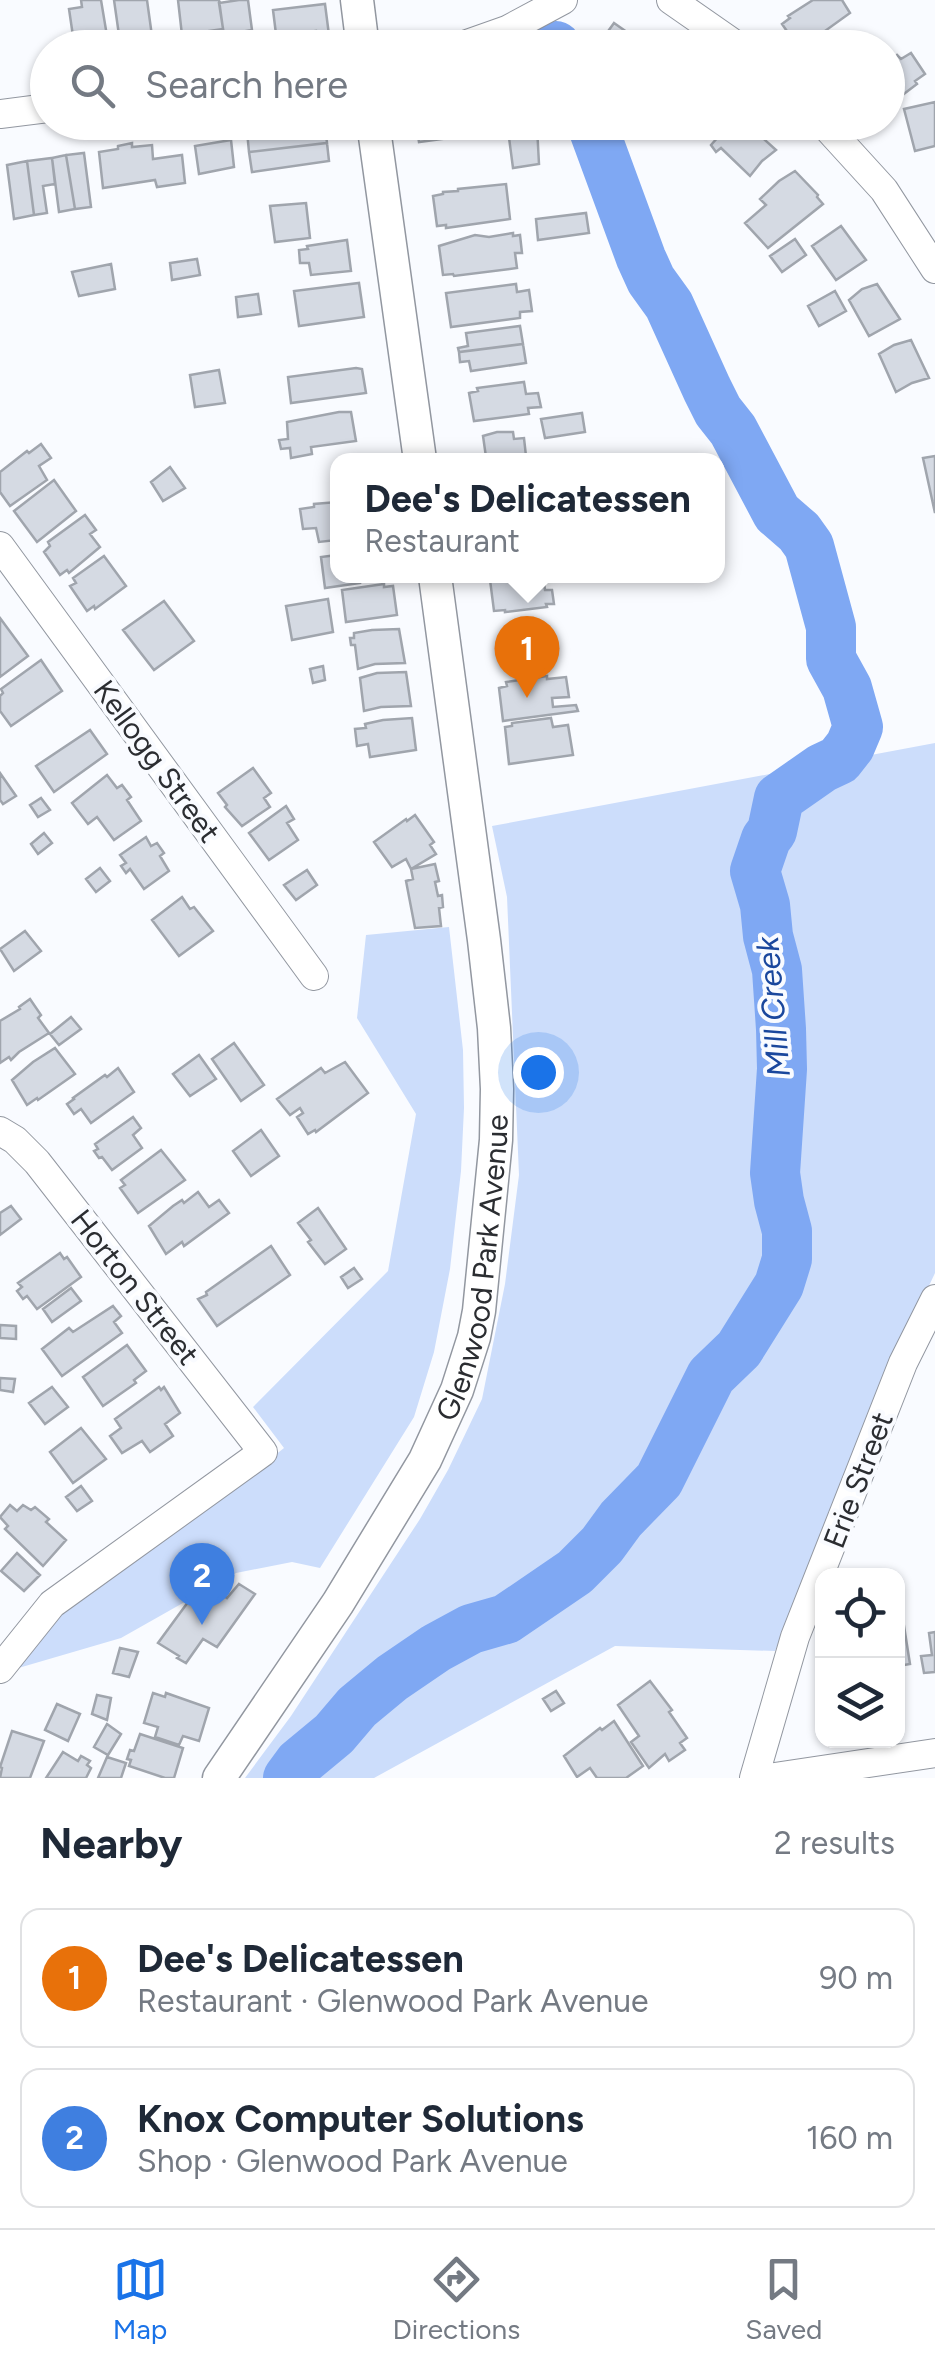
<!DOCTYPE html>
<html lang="en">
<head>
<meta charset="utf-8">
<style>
	:root { --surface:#fff; --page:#f6f6f7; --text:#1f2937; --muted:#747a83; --line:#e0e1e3; --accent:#1a73e8 }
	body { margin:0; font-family:Figtree,sans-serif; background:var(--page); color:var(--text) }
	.controls { position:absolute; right:30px; bottom:30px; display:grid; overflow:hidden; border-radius:20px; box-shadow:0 2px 8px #0004 }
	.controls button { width:90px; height:90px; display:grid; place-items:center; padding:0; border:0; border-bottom:2px solid var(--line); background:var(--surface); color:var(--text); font:50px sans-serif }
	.you { position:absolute; left:538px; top:1072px; width:35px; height:35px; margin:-25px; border:8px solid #fff; border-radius:50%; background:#1a73e8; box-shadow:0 0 0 15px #1a73e833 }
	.badge { display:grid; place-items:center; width:65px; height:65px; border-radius:50%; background:var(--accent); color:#fff; font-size:32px; font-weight:700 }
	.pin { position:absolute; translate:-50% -82px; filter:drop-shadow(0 2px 5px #0008) }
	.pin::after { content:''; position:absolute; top:52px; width:35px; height:30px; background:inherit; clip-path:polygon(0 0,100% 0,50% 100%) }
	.popup { position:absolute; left:330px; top:453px; width:395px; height:130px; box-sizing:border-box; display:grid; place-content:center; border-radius:20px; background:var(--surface); filter:drop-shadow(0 2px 8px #0005); font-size:32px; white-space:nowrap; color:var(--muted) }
	.popup b { font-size:38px; color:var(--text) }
	.popup::after { content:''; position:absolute; left:50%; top:100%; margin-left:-20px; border:20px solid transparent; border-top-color:var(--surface) }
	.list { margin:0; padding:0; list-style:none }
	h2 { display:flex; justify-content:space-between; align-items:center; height:130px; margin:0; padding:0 40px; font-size:42px }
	h2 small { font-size:32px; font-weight:400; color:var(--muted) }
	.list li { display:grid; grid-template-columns:65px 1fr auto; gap:30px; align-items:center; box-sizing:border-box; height:140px; margin:0 20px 20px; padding:0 20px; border:2px solid var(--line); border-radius:20px }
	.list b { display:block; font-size:38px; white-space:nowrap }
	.list p { margin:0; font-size:32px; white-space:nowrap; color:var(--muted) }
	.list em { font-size:32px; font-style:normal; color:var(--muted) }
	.icon { flex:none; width:55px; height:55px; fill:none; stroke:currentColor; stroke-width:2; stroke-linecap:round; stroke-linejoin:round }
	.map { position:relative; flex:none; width:935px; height:1778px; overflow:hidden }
	.search { position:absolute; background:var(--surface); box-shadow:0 2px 8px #0004; left:30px; right:30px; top:30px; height:110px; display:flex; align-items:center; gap:25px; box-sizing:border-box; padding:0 35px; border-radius:55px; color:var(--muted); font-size:38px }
	.sheet { height:450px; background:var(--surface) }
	nav { display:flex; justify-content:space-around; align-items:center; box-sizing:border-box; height:140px; border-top:2px solid var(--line); background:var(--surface); font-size:28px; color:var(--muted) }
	nav a { display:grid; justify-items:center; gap:5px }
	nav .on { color:var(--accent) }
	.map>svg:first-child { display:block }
	.green { fill:#ccddfb }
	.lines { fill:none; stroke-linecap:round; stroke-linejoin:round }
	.river { stroke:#7fa8f3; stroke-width:50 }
	.building { fill:#d5dae3; stroke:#a0a5ad; stroke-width:2.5 }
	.minor-casing { stroke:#9297a0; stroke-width:30 }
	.major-casing { stroke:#9297a0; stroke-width:35 }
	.minor { stroke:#fff; stroke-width:28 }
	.major { stroke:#fff; stroke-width:32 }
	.labels { text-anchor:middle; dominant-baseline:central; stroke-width:8; stroke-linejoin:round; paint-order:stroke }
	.street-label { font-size:30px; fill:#2b2d31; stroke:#f9fbff }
	.water-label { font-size:32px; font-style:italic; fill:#1a479d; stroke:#f9fbff }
</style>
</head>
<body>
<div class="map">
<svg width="935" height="1778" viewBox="0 0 935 1778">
	<rect width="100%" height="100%" fill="#f9fbff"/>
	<path class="green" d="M935,743V1273L878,1394L775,1651L615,1646L374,1778H245L291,1716L420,1519L448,1470L482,1399L505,1284L519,1175L507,897L492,826Z
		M449,927L463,1050L464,1108L461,1171L450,1269L434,1352L414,1417L320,1568L292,1562L236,1573L121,1638L15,1669L51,1616L254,1472L284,1448L253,1407L388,1271L416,1114L357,1018L366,935Z"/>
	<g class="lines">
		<path class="river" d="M556,46V48
			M288,1778L299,1763L334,1734L357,1707L392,1678L436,1648L471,1629L506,1619L575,1572L602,1545L621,1519L659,1480L711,1376L739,1349L779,1285L787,1259V1231L779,1201L775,1173L782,1069L781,1029L777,970L768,936L765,905L755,871L766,839L772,831L779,798L822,768L839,760L850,746L858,727L847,688L831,659V627L809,546L799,532L777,513L733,430L718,411L707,389L669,305L651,280L641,258L591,122"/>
	</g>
	<path class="building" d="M81,0H101L109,48H97L96,43L85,45L84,41L74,43L69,9L82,7Z
		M114,0H147L152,36L142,35L128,39V32L119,35Z
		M178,0H219L223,29L182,35Z
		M239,0H248L252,30L224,35L219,3Z
		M813,0H842L850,13L807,44L806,42L798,47L782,24L790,18L788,16Z
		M325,4L329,35L317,37L316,31L282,36L283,42H277L273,10Z
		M614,23L634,37L631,41L640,48H596Z
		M911,53L925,74L915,81L917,84L888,106V62L897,55L901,59Z
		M935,102V146L915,151L904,109Z
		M416,122H542L543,126H537L539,164L513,168L508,130L419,142Z
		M297,124L298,129L325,126L327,143L249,152L247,131Z
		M743,124L753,133L755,131L776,150L762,161L750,176L721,148L716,152L711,145L719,136L726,138Z
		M231,140L234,167L199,174L195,146Z
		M132,143V147L152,145L153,159L182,155L185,183L157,187L155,180L103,188L99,152L118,149V146Z
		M327,143L329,161L252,172L249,152Z
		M84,153L91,207L75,209L66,155Z
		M66,155L75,209L59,212L52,158Z
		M52,158L55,184L43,186L47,213L34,215L27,161Z
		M27,161L34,215L14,219L7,165Z
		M795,171L818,195L817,197L823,204L768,248L745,223L766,205L760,199L779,181Z
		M506,184L510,219L446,228V225L437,226L433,196L443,194V192L458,191V189Z
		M306,203L310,238L275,242L270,206Z
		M586,213L589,233L538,240L536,219Z
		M841,226L866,260L836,280L812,246Z
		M513,233V236L520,235L522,253H515L517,268L454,276L453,274L443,275L439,246L475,235L489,237Z
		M795,239L806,255L782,272L770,256Z
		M347,240L351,271L311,275L309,263H300L299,250L308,249L307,246Z
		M197,259L200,275L172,280L170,263Z
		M111,264L115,289L79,296L72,272Z
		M359,283L364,317L299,326L294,291Z
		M516,284L517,292L529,290L532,311L520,312V318L451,327L446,293Z
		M877,284L900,319L869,336L849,300L862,289Z
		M835,291L846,311L819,326L808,306Z
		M258,294L261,314L238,317L236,297Z
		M520,326L523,344L459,352L458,348L468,346L466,333Z
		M911,340L929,378L912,383L896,392L879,354L894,345Z
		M523,344L526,363L471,371L469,361L460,362L459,352Z
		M356,368L362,369L366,393L291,403L288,377Z
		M219,370L225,403L195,407L190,375Z
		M524,382L526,394L538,393L541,407L528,408L529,414L474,421L469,393L478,391L477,388Z
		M339,412H351L356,441L311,447L312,454L291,458L290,448L281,449L279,440L288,439L287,422Z
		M582,413L585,432L545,438L541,419Z
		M497,432H513L514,439L524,438L526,456L517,458V460H483V458L486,457L483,436Z
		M41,444L51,458L39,466L47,480L10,506L0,492V472L27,451L29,453Z
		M935,456V513L923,458Z
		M170,467L185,488L163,501L151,482Z
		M54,480L76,511L37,542L14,511Z
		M337,502V540L319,542L316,528L303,529L300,509L314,507V504Z
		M85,515L96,530L90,534L100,547L69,573L67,570L60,575L44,552L50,546L48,542Z
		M337,555V576H359L360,583L325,588L321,557Z
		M104,556L126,586L95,609L94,606L87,611L70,586L76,583L73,578Z
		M501,576H543L545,590H552L554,604H546L547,607L505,612V610L494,611L490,580L501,579Z
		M384,584V587L393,586L397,615L346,622L342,590Z
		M328,599L333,632L292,640L286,606Z
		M164,601L194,641L154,670L123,630Z
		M0,618L28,656L0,677Z
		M399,629L405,663L375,664L358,669L355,645H351L350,638H354V633L372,630Z
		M41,660L62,691L11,726L0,711V696L3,693L1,689Z
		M323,666L325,680L313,683L310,669Z
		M406,672L411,706L381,707L364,711L360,678L377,673Z
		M547,676V679L566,677L569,697L552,698L553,707L576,705L578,711L503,721L499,688L507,686L506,682Z
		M412,718L416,750L370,757L368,744L357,746L355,729L366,728L365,724L383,720Z
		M551,718L553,727L568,725L573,755L509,764L505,727L512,726V723Z
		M90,730L107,754L54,792L36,766Z
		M253,768L271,793L264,798L270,807L242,826L225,807L227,805L218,793Z
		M0,773L16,796L3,804L0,800Z
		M107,775L117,788L122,785L131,797L127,800L141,821L114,840L97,817L88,824L72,803Z
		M41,798L50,810L38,817L30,805Z
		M286,806L294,819L287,823L298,840L269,860L249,833Z
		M415,815L434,842L430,845L436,854L411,869L406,859L392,867L374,842L406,819L407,821Z
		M44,833L52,843L38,854L31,844Z
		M146,837L151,846L157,843L164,853L160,856L169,871L144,889L130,869L126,873L121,866L126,863L120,855Z
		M435,864L439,881L435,882L438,896L442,895L443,907L439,908L441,926L415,928L406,881L413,879L411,869Z
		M100,868L110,881L96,892L86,879Z
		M307,870L317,885L296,900L284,885Z
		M182,897L190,909L194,907L213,931L179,956L152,920Z
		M25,931L41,951L14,971L0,949Z
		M30,999L41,1015L38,1018L49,1033L19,1052L11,1060L9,1057L0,1063V1021L20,1009L19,1007Z
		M71,1017L81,1029L59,1045L50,1034Z
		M234,1043L264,1085L241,1101L212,1059Z
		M55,1048L75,1074L38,1100L37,1098L27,1105L12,1080L33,1062Z
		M199,1055L216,1079L190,1096L173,1074Z
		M345,1062L368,1093L316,1132L315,1130L308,1134L297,1117L303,1113L300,1108L290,1115L277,1099L321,1068L325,1073Z
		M118,1068L134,1092L91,1123L81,1109L74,1114L67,1104L74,1099L73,1098L105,1075L107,1077Z
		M133,1117L141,1128L133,1135L142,1148L112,1170L102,1157L99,1158L94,1151L98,1149L95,1144Z
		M261,1130L279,1156L251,1176L233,1151Z
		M161,1150L185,1180L138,1213L120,1188L125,1185L121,1180Z
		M198,1192L209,1207L219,1200L229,1213L184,1246L182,1242L166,1254L149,1226L173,1206L182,1200L184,1203Z
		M11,1206L21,1219L0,1235V1213Z
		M318,1208L346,1249L325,1264L308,1242L311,1240L298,1223Z
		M271,1246L290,1275L217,1326L198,1299L207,1295L206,1292Z
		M60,1253L64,1259L67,1257L81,1277L37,1309L27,1296L23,1299L17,1291L22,1287L18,1283Z
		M354,1268L362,1279L348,1288L341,1277Z
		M71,1288L81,1301L52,1322L43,1309Z
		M113,1306L121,1316L114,1322L122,1333L62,1376L42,1349L69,1328L73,1332Z
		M0,1325L16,1326V1339L0,1338Z
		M127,1345L146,1371L134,1380L136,1383L103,1406L83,1377Z
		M0,1378L15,1379L13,1392L0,1390Z
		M52,1387L68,1407L45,1424L29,1403Z
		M159,1387L161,1390L164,1387L180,1413L165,1424L173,1436L150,1452L142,1441L122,1453L110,1436L121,1428L115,1419Z
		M81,1428L106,1459L73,1483L50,1452Z
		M81,1486L92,1501L77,1511L66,1497Z
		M10,1505L17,1511L23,1505L31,1510L35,1507L49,1519L46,1522L66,1540L43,1566L5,1529L8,1526L0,1517Z
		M17,1553L40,1575L24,1591L1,1571Z
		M239,1584L255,1594L217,1647L203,1639L186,1663L177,1658L179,1656L158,1643L191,1598L204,1607L217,1591L227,1598Z
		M904,1626L910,1664L898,1666V1627Z
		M935,1632V1672L924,1673L921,1656L932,1655L929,1633Z
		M120,1648L138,1652L129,1677L113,1673Z
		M650,1681L672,1710L669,1712L687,1738L680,1743L685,1750L669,1761L665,1754L649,1768L631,1742L639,1736L618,1705Z
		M556,1691L564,1703L551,1711L543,1699Z
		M153,1693L165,1697L166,1693L209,1708L199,1741L183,1736L179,1745L155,1737L158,1727L144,1723Z
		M97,1695L111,1698L107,1720L92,1714Z
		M57,1704L80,1714L68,1741L45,1730Z
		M614,1721L643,1766L626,1778H597L590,1768L577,1777L564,1756L600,1728L602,1730Z
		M107,1724L121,1734L108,1755L94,1747Z
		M12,1731L44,1741L30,1778H0L2,1768L0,1767Z
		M140,1734L183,1748L174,1778H165L129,1766L131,1760L127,1759L130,1750L134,1751Z
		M63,1752L78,1761L81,1756L90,1761L87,1765L91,1768L86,1778H46Z
		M107,1757L126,1763L121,1778H98Z"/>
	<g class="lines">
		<g class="minor-casing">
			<path id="minor" d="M671,0L740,48
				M456,48L507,30L563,0
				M0,114L48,108
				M822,122L884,190L935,269
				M0,546L314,976
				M0,1131L15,1140L37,1162L263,1452L52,1604L0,1669
				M754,1778L795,1637L903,1363L935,1299
				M768,1778L935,1753"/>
		</g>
		<g class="major-casing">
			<g id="major">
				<path d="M357,0L363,48"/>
				<path d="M373,122L420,460"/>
				<path id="s1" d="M219,1778L338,1603L425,1460L457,1390L474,1337L479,1311L496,1140L497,1089L494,1028L484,940L435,576"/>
			</g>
		</g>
		<use href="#minor" class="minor"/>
		<use href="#major" class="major"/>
	</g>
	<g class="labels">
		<g class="street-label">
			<text transform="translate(157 761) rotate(54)">Kellogg Street</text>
			<text stroke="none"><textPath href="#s1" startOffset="580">Glenwood Park Avenue</textPath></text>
			<text transform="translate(135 1287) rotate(52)">Horton Street</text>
			<text transform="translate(858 1480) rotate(-69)">Erie Street</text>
		</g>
		<g class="water-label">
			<text transform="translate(773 1007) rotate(-95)">Mill Creek</text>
		</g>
	</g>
</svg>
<div class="controls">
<button><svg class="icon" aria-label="locate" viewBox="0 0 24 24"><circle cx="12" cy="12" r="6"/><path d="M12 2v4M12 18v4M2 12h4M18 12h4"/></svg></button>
<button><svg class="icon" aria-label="layers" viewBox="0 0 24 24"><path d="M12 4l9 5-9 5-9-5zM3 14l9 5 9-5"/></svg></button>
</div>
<div class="you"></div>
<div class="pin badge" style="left:527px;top:698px;background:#e8710a">1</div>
<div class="popup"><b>Dee's Delicatessen</b>Restaurant</div>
<div class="pin badge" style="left:202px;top:1625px;background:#3f7fe0">2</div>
<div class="search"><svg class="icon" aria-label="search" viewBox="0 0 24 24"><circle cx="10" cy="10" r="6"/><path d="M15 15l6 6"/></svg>Search here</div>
</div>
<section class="sheet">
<h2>Nearby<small>2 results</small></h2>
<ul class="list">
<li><span class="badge" style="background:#e8710a">1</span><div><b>Dee's Delicatessen</b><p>Restaurant · Glenwood Park Avenue</p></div><em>90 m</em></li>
<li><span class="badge" style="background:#3f7fe0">2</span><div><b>Knox Computer Solutions</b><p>Shop · Glenwood Park Avenue</p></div><em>160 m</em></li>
</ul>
</section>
<nav>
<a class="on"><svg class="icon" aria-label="map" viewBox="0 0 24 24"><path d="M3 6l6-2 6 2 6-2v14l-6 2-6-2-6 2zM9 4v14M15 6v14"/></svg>Map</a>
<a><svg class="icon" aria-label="directions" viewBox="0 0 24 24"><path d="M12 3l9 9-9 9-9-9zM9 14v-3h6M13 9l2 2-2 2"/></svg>Directions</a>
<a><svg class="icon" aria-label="saved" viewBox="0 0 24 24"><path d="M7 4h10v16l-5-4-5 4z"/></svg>Saved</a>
</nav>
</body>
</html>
